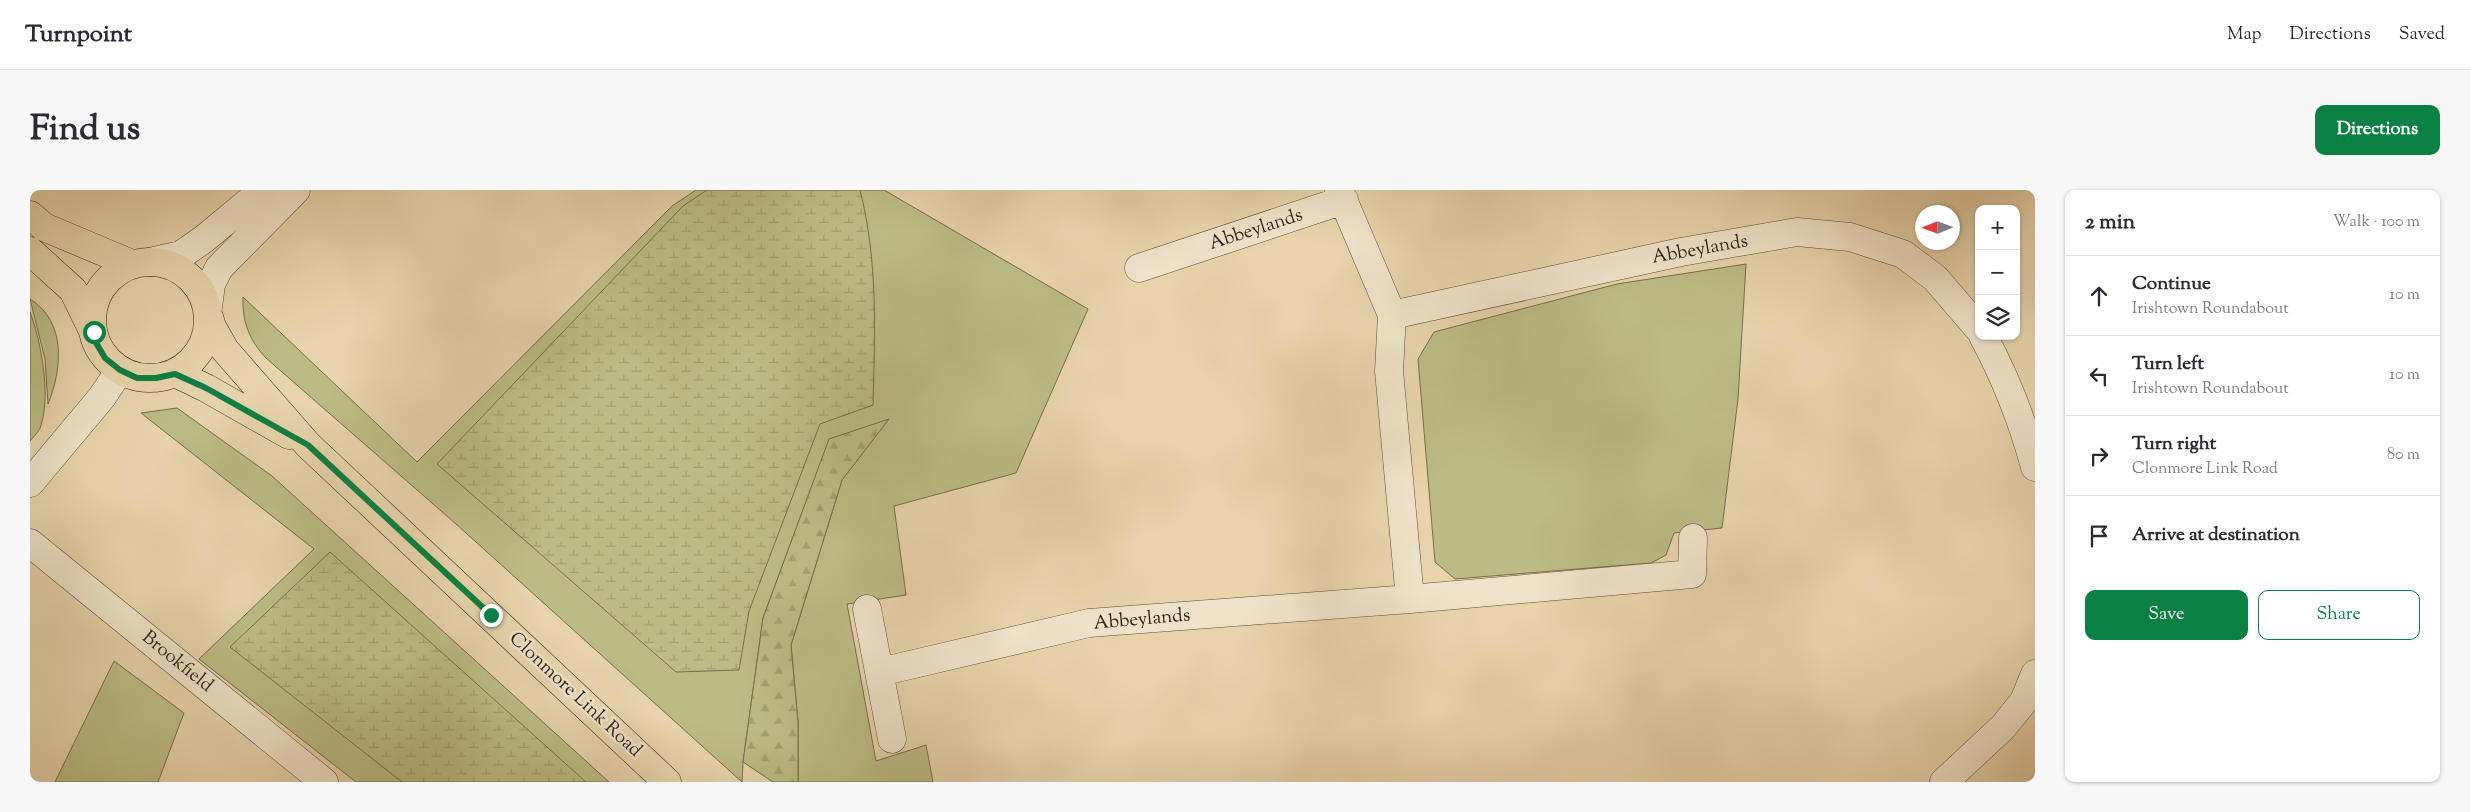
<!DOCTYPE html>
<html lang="en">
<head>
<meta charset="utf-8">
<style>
	:root { --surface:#fff; --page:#f7f7f7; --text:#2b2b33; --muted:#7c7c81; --line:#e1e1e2; --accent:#0b8043 }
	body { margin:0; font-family:"Sorts Mill Goudy",serif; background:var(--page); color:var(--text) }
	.controls { position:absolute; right:15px; top:15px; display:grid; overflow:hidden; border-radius:10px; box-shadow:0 1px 4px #0004 }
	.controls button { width:45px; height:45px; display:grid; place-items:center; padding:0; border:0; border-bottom:1px solid var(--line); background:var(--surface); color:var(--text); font:25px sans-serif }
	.compass { position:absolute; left:1885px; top:15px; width:45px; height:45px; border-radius:50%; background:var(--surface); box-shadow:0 1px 4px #0004; rotate:269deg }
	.stop { position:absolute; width:15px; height:15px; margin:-11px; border:4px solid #0b8043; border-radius:50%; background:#fff }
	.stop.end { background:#0b8043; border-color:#fff; box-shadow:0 1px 5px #0008 }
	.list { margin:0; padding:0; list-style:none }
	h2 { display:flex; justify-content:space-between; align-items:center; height:65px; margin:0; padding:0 20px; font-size:21px }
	h2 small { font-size:16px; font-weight:400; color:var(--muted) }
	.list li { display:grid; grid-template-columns:32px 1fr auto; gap:15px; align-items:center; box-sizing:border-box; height:80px; padding:0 20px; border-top:1px solid var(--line) }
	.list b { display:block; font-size:19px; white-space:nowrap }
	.list p { margin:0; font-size:16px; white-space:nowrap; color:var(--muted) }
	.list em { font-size:16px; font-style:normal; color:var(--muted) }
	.actions { display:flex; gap:10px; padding:15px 20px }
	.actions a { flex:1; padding:11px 0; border:1px solid var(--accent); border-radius:10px; text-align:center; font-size:18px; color:var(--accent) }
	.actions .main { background:var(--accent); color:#fff }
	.icon { flex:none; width:28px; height:28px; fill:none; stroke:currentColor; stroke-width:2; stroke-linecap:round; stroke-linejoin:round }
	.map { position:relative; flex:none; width:2005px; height:592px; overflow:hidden; border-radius:10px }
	header { display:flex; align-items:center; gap:30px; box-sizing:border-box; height:70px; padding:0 25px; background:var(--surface); border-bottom:1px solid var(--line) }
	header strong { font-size:24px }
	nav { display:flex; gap:28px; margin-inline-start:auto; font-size:18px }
	.intro { display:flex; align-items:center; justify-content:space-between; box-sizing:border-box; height:120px; padding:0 30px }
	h1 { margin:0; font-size:35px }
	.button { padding:12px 22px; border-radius:10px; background:var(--accent); color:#fff; font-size:18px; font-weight:700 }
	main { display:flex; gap:30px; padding:0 30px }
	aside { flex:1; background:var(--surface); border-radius:10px; box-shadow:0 1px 4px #0004 }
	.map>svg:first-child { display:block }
	.grass { fill:#bcbb85; stroke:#786c4c }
	.forest { fill:url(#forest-firs); stroke:#786c4c }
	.wetland { fill:url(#wetland-marsh); stroke:#786c4c }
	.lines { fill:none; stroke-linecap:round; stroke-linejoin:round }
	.minor-casing { stroke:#604b38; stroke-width:29 }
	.major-casing { stroke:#331e12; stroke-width:29 }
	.minor { stroke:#efe2c9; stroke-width:28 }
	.major { stroke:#e7d3ac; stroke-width:28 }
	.route { stroke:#0b8043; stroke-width:6 }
	.labels { text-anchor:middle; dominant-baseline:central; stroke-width:5; stroke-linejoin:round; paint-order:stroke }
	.street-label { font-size:19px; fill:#331e12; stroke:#efe2c9 }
</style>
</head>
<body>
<header>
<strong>Turnpoint</strong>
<nav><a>Map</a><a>Directions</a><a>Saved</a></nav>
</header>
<div class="intro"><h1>Find us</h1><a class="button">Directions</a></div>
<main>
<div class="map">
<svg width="2005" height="592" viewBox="0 0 2005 592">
	<defs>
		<pattern id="forest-firs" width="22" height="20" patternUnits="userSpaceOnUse" patternTransform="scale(1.25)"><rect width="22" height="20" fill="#bcbb85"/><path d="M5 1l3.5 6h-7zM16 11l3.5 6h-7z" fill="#a2a072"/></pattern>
		<pattern id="wetland-marsh" width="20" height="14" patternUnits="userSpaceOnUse" patternTransform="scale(1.25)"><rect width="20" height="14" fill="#bcbb85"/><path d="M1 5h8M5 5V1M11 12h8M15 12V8" fill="none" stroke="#a2a072"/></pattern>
	</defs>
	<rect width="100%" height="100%" fill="#e7d3ac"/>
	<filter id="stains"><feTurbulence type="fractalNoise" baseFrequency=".004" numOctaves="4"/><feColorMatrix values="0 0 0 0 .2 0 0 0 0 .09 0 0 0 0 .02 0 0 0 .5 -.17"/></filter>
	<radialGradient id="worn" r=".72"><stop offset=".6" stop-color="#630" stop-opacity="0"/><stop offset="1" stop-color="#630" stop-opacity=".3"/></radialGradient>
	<path class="grass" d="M666,0H854L1058,119L986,283L864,316L876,405L817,414L846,571L896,555L903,592H768V532L761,455L812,290L858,230L799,250L733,428L713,572L712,592L426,334L236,168C219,150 212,131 213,107L387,272L642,16Z
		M1716,74L1708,209L1692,338L1644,343L1636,365L1621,373L1425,389L1405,372L1388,169L1404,142L1587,94Z
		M0,109C37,132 32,180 18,214L15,169Z
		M0,122C11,151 21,205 11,235C10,241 4,246 0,251Z
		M147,218L242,286L579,592H326L169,469L284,359L111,223Z
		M84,471L154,523L128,592H25Z"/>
	<path class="forest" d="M859,229L812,290L761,455L768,532V592H743L713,572L733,428L799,249Z"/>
	<path class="wetland" d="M677,0H830C848,70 845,143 843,215L790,234L719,421L709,480L646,482L407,274L653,16Z
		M300,362L556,592H372L200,457Z"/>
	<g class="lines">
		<g class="minor-casing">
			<path id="minor" d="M1309,0L1362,125L1651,62L1767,42L1820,47L1873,64L1905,88L1949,139
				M120,72L151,65L174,49L233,0
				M1109,78L1314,10
				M178,117L181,94L189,78L266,0
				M1953,146C1977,190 1992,229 2005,277
				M0,293L72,207L90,180
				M0,353L294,592
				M1380,409L1662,384L1663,348
				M837,419L862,549
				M850,482L1059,433L1380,409L1359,181L1362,125
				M1914,592L1973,537L1994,511L2005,484"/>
		</g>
		<g class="major-casing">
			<path id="major" d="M0,25L14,37L102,74
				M0,61L43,100L63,141
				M62 130a58 58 0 1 1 116 0a58 58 0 1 1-116 0Z
				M179,127L182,137L195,160L278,255L637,592
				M145,183L176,198L259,245"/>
		</g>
		<use href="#minor" class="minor"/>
		<use href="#major" class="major"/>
	</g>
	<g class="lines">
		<path class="route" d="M64,142L65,151L75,168L90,180L107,188H126L145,184L176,198L278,255L461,425"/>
	</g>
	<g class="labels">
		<g class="street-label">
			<text transform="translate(1226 40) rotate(-18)">Abbeylands</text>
			<text transform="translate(1670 60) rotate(-10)">Abbeylands</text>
			<text transform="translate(1112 430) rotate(-5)">Abbeylands</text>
			<text transform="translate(147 472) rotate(39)">Brookfield</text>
			<text transform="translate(545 505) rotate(43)">Clonmore Link Road</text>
		</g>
	</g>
	<rect width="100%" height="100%" filter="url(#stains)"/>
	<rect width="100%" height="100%" fill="url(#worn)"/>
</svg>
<div class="controls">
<button>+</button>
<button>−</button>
<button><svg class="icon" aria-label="layers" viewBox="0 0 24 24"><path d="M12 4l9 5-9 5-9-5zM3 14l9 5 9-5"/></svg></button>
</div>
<svg class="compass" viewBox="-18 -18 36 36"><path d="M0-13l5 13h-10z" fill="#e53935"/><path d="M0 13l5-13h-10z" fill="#7c7c81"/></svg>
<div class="stop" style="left:64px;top:142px"></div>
<div class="stop end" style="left:461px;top:425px"></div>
</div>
<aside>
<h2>2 min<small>Walk · 100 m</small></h2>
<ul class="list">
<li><svg class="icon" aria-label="ahead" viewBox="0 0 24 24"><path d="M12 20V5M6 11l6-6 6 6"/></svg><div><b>Continue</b><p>Irishtown Roundabout</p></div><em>10 m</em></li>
<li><svg class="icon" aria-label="left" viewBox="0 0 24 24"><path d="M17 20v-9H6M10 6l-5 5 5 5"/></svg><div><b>Turn left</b><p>Irishtown Roundabout</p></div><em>10 m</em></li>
<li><svg class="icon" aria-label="right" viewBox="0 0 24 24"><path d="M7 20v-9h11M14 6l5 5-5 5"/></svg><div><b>Turn right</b><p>Clonmore Link Road</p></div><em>80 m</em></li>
<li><svg class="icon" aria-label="arrive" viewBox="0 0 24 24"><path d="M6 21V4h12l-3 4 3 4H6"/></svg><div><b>Arrive at destination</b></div></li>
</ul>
<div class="actions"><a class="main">Save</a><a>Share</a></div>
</aside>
</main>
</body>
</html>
